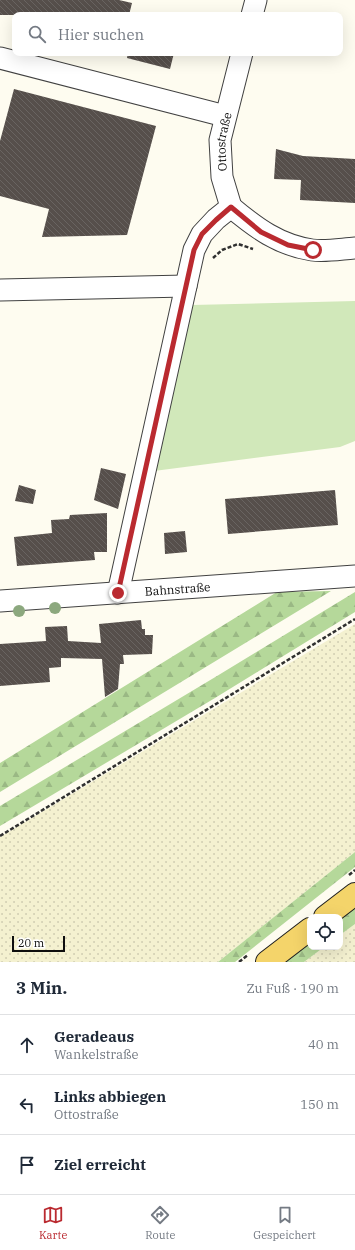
<!DOCTYPE html>
<html lang="de">
<head>
<meta charset="utf-8">
<style>
	:root { --surface:#fff; --page:#f2f2f3; --text:#1f2937; --muted:#747a83; --line:#e0e1e3; --accent:#ba2a30 }
	body { margin:0; font-family:"IBM Plex Serif",serif; background:var(--page); color:var(--text) }
	.controls { position:absolute; right:12px; bottom:12px; display:grid; overflow:hidden; border-radius:8px; box-shadow:0 4px 16px #0002 }
	.controls button { width:36px; height:36px; display:grid; place-items:center; padding:0; border:0; border-bottom:1px solid var(--line); background:var(--surface); color:var(--text); font:20px sans-serif }
	.scale { position:absolute; left:12px; bottom:10px; width:53px; box-sizing:border-box; padding-left:4px; border:2px solid #0e0e0e; border-top:0; font-size:11px; line-height:14px; white-space:nowrap; color:#0e0e0e; -webkit-text-stroke:3px #fff; paint-order:stroke }
	.stop { position:absolute; width:12px; height:12px; margin:-9px; border:3px solid #ba2a30; border-radius:50%; background:#fff }
	.stop.end { background:#ba2a30; border-color:#fff; box-shadow:0 1px 4px #0008 }
	.list { margin:0; padding:0; list-style:none }
	h2 { display:flex; justify-content:space-between; align-items:center; height:52px; margin:0; padding:0 16px; font-size:17px }
	h2 small { font-size:13px; font-weight:400; color:var(--muted) }
	.list li { display:grid; grid-template-columns:26px 1fr auto; gap:12px; align-items:center; box-sizing:border-box; height:60px; padding:0 16px; border-top:1px solid var(--line) }
	.list b { display:block; font-size:15px; white-space:nowrap }
	.list p { margin:0; font-size:13px; white-space:nowrap; color:var(--muted) }
	.list em { font-size:13px; font-style:normal; color:var(--muted) }
	.icon { flex:none; width:22px; height:22px; fill:none; stroke:currentColor; stroke-width:2; stroke-linecap:round; stroke-linejoin:round }
	.map { position:relative; flex:none; width:355px; height:962px; overflow:hidden }
	.search { position:absolute; background:var(--surface); box-shadow:0 4px 16px #0002; left:12px; right:12px; top:12px; height:44px; display:flex; align-items:center; gap:10px; box-sizing:border-box; padding:0 14px; border-radius:8px; color:var(--muted); font-size:15px }
	.sheet { height:232px; background:var(--surface) }
	nav { display:flex; justify-content:space-around; align-items:center; box-sizing:border-box; height:56px; border-top:1px solid var(--line); background:var(--surface); font-size:11px; color:var(--muted) }
	nav a { display:grid; justify-items:center; gap:2px }
	nav .on { color:var(--accent) }
	.map>svg:first-child { display:block }
	.farmland { fill:url(#farmland-dots) }
	.grass { fill:#d1e8ba }
	.forest { fill:url(#forest-firs) }
	.building { fill:url(#building-back-hatch) }
	.lines { fill:none; stroke-linecap:round; stroke-linejoin:round }
	.minor-casing { stroke:#414141; stroke-width:23 }
	.major-casing { stroke:#1f1f1f; stroke-width:24 }
	.path { stroke:#303030; stroke-width:2.5; stroke-dasharray:4 2; stroke-linecap:butt }
	.minor { stroke:#fff; stroke-width:21 }
	.major { stroke:#f4d46a; stroke-width:22 }
	.tree { fill:#8ca87e }
	.route { stroke:#ba2a30; stroke-width:5 }
	.labels { text-anchor:middle; dominant-baseline:central; stroke-width:4; stroke-linejoin:round; paint-order:stroke }
	.street-label { font-size:12px; fill:#0e0e0e; stroke:#fff }
</style>
</head>
<body>
<div class="map">
<svg width="355" height="962" viewBox="0 0 355 962">
	<defs>
		<pattern id="farmland-dots" width="8" height="8" patternUnits="userSpaceOnUse"><rect width="8" height="8" fill="#f4f1d0"/><path d="M2 2h.1M6 6h.1" fill="none" stroke="#d0cdb1" stroke-width="1.8" stroke-linecap="round"/></pattern>
		<pattern id="forest-firs" width="22" height="20" patternUnits="userSpaceOnUse"><rect width="22" height="20" fill="#b5d89a"/><path d="M5 1l3.5 6h-7zM16 11l3.5 6h-7z" fill="#9ab884"/></pattern>
		<pattern id="building-back-hatch" width="6" height="6" patternUnits="userSpaceOnUse"><rect width="6" height="6" fill="#564f4b"/><path d="M-1 5l2 2M0 0l6 6M5-1l2 2" fill="none" stroke="#696461"/></pattern>
	</defs>
	<rect width="100%" height="100%" fill="#fefcf0"/>
	<path class="farmland" d="M355,624V852L218,962H0V837Z
		M355,924V962H304L324,947H340V935Z"/>
	<path class="grass" d="M355,301V441L340,447L154,471L192,305Z"/>
	<path class="forest" d="M331,591L0,792V763L277,592Z
		M355,592V612L215,698L0,826V806L217,676Z
		M355,852V867L235,962H218Z
		M355,904V924L340,935V917Z
		M310,939V947H324L304,962H282Z"/>
	<path class="building" d="M0,0H119L132,3L129,15H0Z
		M128,53H174L170,69L127,58Z
		M14,89L156,126L127,235L42,237L49,209L0,196V141Z
		M276,149L303,156L355,159V203L300,200L301,180L274,179Z
		M101,468L126,474L118,509L94,500Z
		M19,485L36,490L33,504L15,501Z
		M335,490L338,525L228,534L225,499Z
		M107,513V552H94L95,560L17,566L14,537L52,533L51,520L69,519L70,515Z
		M185,531L187,552L165,554L164,533Z
		M141,620L142,629H145V635H153L152,654L123,655L124,664H120L118,689L105,697L102,659L61,658V667L49,668L50,682L0,686V644L46,641L45,627L67,626L68,641L101,643L99,624Z"/>
	<g class="lines">
		<g class="minor-casing">
			<g id="minor">
				<path d="M252,15L256,0"/>
				<path d="M0,58L225,116"/>
				<path d="M231,207C256,228 279,245 312,250C325,252 341,249 355,248"/>
				<path d="M0,290L186,286"/>
				<path id="s1" d="M118,593L194,250L202,234L216,219L231,207L222,177L220,140L242,53"/>
				<path id="s2" d="M0,601L355,576"/>
			</g>
		</g>
		<g class="major-casing">
			<path id="major" d="M325,917L355,894
				M267,962L310,929"/>
		</g>
		<path class="path" d="M213,258L222,250L238,244L253,249
			M0,836L355,619
			M349,875L355,870
			M239,962L248,955"/>
		<use href="#minor" class="minor"/>
		<use href="#major" class="major"/>
	</g>
	<g class="tree">
		<circle cx="55" cy="608" r="6"/>
		<circle cx="19" cy="611" r="6"/>
	</g>
	<g class="lines">
		<path class="route" d="M118,593L194,250L202,234L216,220L231,207L261,232L288,245L313,250"/>
	</g>
	<g class="labels">
		<g class="street-label">
			<text stroke="none"><textPath href="#s1" startOffset="476">Ottostraße</textPath></text>
			<text stroke="none"><textPath href="#s2" startOffset="178">Bahnstraße</textPath></text>
		</g>
	</g>
</svg>
<div class="controls">
<button><svg class="icon" aria-label="locate" viewBox="0 0 24 24"><circle cx="12" cy="12" r="6"/><path d="M12 2v4M12 18v4M2 12h4M18 12h4"/></svg></button>
</div>
<div class="scale">20 m</div>
<div class="stop" style="left:313px;top:250px"></div>
<div class="stop end" style="left:118px;top:593px"></div>
<div class="search"><svg class="icon" aria-label="search" viewBox="0 0 24 24"><circle cx="10" cy="10" r="6"/><path d="M15 15l6 6"/></svg>Hier suchen</div>
</div>
<section class="sheet">
<h2>3 Min.<small>Zu Fuß · 190 m</small></h2>
<ul class="list">
<li><svg class="icon" aria-label="ahead" viewBox="0 0 24 24"><path d="M12 20V5M6 11l6-6 6 6"/></svg><div><b>Geradeaus</b><p>Wankelstraße</p></div><em>40 m</em></li>
<li><svg class="icon" aria-label="left" viewBox="0 0 24 24"><path d="M17 20v-9H6M10 6l-5 5 5 5"/></svg><div><b>Links abbiegen</b><p>Ottostraße</p></div><em>150 m</em></li>
<li><svg class="icon" aria-label="arrive" viewBox="0 0 24 24"><path d="M6 21V4h12l-3 4 3 4H6"/></svg><div><b>Ziel erreicht</b></div></li>
</ul>
</section>
<nav>
<a class="on"><svg class="icon" aria-label="map" viewBox="0 0 24 24"><path d="M3 6l6-2 6 2 6-2v14l-6 2-6-2-6 2zM9 4v14M15 6v14"/></svg>Karte</a>
<a><svg class="icon" aria-label="directions" viewBox="0 0 24 24"><path d="M12 3l9 9-9 9-9-9zM9 14v-3h6M13 9l2 2-2 2"/></svg>Route</a>
<a><svg class="icon" aria-label="saved" viewBox="0 0 24 24"><path d="M7 4h10v16l-5-4-5 4z"/></svg>Gespeichert</a>
</nav>
</body>
</html>
